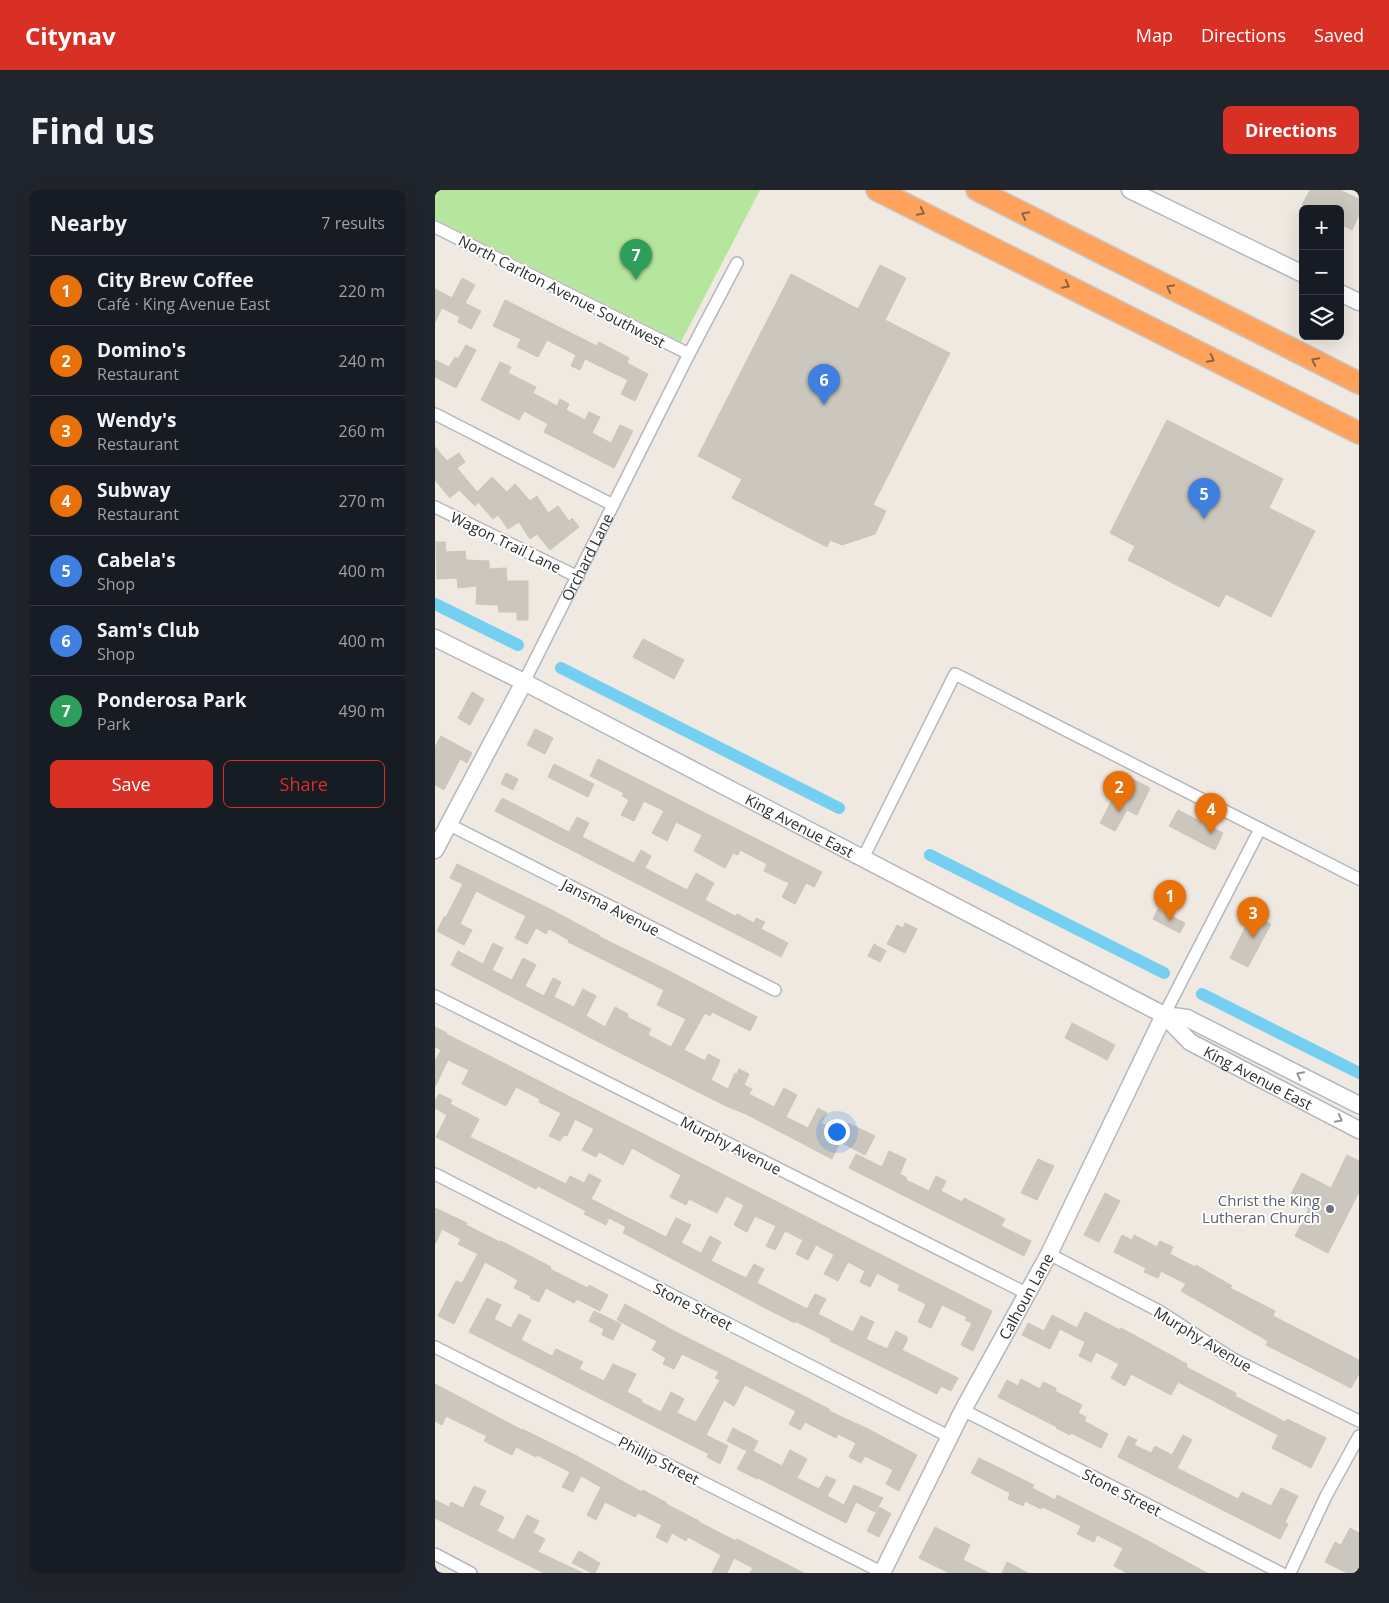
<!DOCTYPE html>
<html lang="en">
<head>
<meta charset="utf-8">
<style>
	:root { --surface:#171b24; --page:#20242c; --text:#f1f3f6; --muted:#9ea1a6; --line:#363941; --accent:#d93025 }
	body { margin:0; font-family:"Open Sans",sans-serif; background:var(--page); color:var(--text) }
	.controls { position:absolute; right:15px; top:15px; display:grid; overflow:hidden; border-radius:8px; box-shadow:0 5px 20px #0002 }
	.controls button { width:45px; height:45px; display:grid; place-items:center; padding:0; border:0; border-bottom:1px solid var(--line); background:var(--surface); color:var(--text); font:25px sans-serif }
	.you { position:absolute; left:401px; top:941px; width:18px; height:18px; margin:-12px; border:4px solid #fff; border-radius:50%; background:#1a73e8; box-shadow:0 0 0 8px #1a73e833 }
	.badge { display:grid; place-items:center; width:32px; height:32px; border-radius:50%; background:var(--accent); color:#fff; font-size:16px; font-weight:700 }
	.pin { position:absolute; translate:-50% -41px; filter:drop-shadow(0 1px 2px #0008) }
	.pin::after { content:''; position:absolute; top:26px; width:18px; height:15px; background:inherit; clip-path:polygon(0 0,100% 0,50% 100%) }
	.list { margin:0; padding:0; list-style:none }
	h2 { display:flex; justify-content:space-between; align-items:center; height:65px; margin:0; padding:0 20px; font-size:21px }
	h2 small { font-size:16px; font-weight:400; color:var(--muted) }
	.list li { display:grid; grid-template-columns:32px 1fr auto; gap:15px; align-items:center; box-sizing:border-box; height:70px; padding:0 20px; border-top:1px solid var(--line) }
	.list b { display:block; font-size:19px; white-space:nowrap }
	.list p { margin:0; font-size:16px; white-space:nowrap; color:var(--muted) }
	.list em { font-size:16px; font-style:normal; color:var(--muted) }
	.actions { display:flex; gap:10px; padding:15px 20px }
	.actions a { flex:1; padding:11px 0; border:1px solid var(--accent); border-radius:8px; text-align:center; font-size:18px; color:var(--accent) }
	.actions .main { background:var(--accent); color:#fff }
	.icon { flex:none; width:28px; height:28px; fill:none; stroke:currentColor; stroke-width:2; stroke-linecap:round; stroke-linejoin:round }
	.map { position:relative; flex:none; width:924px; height:1383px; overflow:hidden; border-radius:8px }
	header { display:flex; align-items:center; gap:30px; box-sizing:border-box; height:70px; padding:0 25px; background:var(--accent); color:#fff }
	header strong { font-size:24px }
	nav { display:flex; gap:28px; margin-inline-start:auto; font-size:18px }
	.intro { display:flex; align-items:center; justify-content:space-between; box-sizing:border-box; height:120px; padding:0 30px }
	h1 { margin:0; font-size:35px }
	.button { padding:12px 22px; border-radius:8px; background:var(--accent); color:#fff; font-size:18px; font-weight:700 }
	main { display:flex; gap:30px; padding:0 30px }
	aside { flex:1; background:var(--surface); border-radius:8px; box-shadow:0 5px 20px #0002 }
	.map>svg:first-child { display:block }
	.green { fill:#b6e59e }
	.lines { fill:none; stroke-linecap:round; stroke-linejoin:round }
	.canal { stroke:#75cff0; stroke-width:12 }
	.building { fill:#cbc7bf; stroke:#cbc5ba }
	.street-casing { stroke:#b4b7c1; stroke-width:14 }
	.secondary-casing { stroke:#b4b7c1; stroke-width:19 }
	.highway-casing { stroke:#c9c9c9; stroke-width:24 }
	.street { stroke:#fff; stroke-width:11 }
	.secondary { stroke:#fff; stroke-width:16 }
	.highway { stroke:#ffa35c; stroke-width:21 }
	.oneway { stroke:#8c6343 }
	.oneway2 { stroke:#969696 }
	.worship-dot { fill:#6b7280; stroke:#fff; stroke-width:2 }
	.labels { text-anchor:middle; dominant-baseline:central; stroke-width:4; stroke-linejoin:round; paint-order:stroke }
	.street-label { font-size:15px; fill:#2e2e2e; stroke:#fff }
	.worship-label { font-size:15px; fill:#5b616d; stroke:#fff; text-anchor:end }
</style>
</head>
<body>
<header>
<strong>Citynav</strong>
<nav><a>Map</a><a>Directions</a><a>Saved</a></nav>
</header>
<div class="intro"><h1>Find us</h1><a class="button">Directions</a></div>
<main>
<aside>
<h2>Nearby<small>7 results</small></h2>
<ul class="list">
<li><span class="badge" style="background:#e8710a">1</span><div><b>City Brew Coffee</b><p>Café · King Avenue East</p></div><em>220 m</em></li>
<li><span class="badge" style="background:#e8710a">2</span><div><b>Domino's</b><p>Restaurant</p></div><em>240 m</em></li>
<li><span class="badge" style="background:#e8710a">3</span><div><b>Wendy's</b><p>Restaurant</p></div><em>260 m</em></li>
<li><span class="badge" style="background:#e8710a">4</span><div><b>Subway</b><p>Restaurant</p></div><em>270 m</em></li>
<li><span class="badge" style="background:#3f7fe0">5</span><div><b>Cabela's</b><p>Shop</p></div><em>400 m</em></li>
<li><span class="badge" style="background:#3f7fe0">6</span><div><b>Sam's Club</b><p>Shop</p></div><em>400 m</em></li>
<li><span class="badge" style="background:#2e9e5b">7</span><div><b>Ponderosa Park</b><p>Park</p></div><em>490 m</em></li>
</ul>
<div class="actions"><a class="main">Save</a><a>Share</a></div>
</aside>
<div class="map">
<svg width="924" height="1383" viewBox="0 0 924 1383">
	<rect width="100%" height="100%" fill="#efe9e1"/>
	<path class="green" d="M325,0L246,152L0,29V0Z"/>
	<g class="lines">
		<path class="canal" d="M0,414L83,455
			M126,478L404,618
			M495,665L729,783
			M767,804L924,883"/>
	</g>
	<path class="building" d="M875,0H905L924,9V25L917,40L905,34V19H874L867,15Z
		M445,75L471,88L450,130L515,163L438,315L451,321L440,344L407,355L395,350L392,357L297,308L307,289L263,266L356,84L423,119Z
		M27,88L40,95L30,113L46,121L36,139L23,132L25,127L7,118L0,132V99L17,108Z
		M70,110L162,156L164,152L194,168L192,173L213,184L200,211L186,204L193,190L150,169L145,180L136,176L141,165L112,150L103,167L82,157L86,149L58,136Z
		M31,155L41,160L21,198L0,187V170L14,177L20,167L23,169Z
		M65,172L76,177L73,183L101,197L98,203L122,216L125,209L134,214L131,220L150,230L154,222L165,227L157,243L176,253L185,235L198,241L179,278L109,242L113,234L89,221L84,230L46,210Z
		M732,230L848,289L834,318L880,341L836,427L791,404L784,417L693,370L700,356L675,343Z
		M0,257L12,271L24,263L30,272L22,278L42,302L57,287L72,302L80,294L95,311L102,306L113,323L123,316L134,331L137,328L144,337L115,360L102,344L95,349L84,332L73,339L63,325L58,329L43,312L40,316L24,300L15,308L0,290Z
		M1,352H10L11,362L30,361L31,370L54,371V379L71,378L72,391H93V430H82V422H64L63,415L41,414L42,396L23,398L22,388L2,389Z
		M208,449L249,470L239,489L198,467Z
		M37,502L49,509L35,535L23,528Z
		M100,539L118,548L110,564L92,555Z
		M6,546L37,563L32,573L25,569L9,600L0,595V557Z
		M163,569L387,682L379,697L371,693L360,714L347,707L354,693L329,681L332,674L305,660L303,665L298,663L290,678L259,661L267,645L241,632L232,651L217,643L229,621L209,611L199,631L186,625L194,610L187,606L189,603L155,586Z
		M119,574L159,594L153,607L113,587Z
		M71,583L83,589L78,600L66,594Z
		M690,585L715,598L702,625L692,620L680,641L665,633Z
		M67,608L134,642L142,627L154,633L147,647L199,673L206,660L216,666L210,678L252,700L261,683L279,693L270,710L300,726L302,724L319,733L321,728L330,732L326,739L353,753L346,767L60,621Z
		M743,620L788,643L780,660L734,636Z
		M22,674L113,718L165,746V747L234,781L322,827L315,841L277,822L275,826L270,823L249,860L270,871L273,864L285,870L276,890L293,899L300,883L302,884L304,879L314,884L309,895L317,899L314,904L339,917L349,898L362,905L351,927L373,938L383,918L392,923L386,933L408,944L413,933L440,946L430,965L405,952L397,969L311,924L291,916L154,847L16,775L23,761L48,774L58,753L68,758L57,780L77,790L88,768L101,775L90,796L109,806L118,788L126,792L119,807L139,817L148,799L161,806L151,826L170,837L180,817L193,824L192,827L216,839L213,845L236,857L251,829L222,815L229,800L133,752L134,750L114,739L111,744L101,738L92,754L80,748L91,726L41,701L25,734L37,740L29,755L2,741L9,727H11L28,694L15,688Z
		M723,719L750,733L745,743L718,729Z
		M817,724L836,734L813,777L795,768Z
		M470,733L482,739L470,763L452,754L462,735L468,738Z
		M439,754L451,761L445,772L433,766Z
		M637,833L680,855L672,870L630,848Z
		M0,837L12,843L11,844L104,891L557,1121L538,1161L526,1155L537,1133L530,1130L532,1127L507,1115L496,1138L483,1132L491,1114L463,1100L465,1095L442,1083L435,1097L425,1092L430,1081L413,1072L403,1091L389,1084L399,1065L381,1055L373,1070L361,1064L368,1050L350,1041L340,1060L331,1056L341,1036L320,1026L312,1042L299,1035L309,1015L291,1006L282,1023L254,1009L251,1015L235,1007L246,985L197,958L188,975L164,962L161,967L147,960L159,939L140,929L132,946L129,945L125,951L114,946L126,923L104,912L105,909L81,897L71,916L27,894L34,880L13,870L0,897V871L6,860L0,857Z
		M4,904L17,910L15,914L44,929L35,947L131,994L135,986L149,993L154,984L166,990L156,1009L231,1047L241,1028L256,1035L246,1053L266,1063L275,1046L286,1052L276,1071L311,1088L319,1074L329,1079L322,1093L372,1119L380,1104L391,1109L383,1124L418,1142L426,1126L439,1132L431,1149L452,1159L461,1141L472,1147V1151L467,1160L523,1188L516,1201L506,1196L502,1204L395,1151L396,1149L360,1131V1133L334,1120L213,1056L188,1043L191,1037L174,1028L171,1035L149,1024L151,1021L103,996L101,999L1,947L12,925L0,918V911Z
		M454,961L471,969L465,984L472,988L471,990L494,1001L501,986L511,991L506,1001L527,1012L529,1008L570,1029L566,1036L596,1051L589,1066L414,978L421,964L447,977Z
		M912,965L924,971V1002L893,1063L860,1046L874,1019L854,1008L867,983L896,998Z
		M603,969L619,976L602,1010L586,1003Z
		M670,1003L685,1011L664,1052L649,1045Z
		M0,1018L32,1033L31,1035L65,1052L66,1051L116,1077L115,1079L153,1098L154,1095L173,1105L165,1121L142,1109L139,1113L111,1098L104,1112L95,1108L96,1106L79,1098L83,1090L50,1072L19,1134L3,1126L21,1091L27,1093L43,1064L23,1054L26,1049L7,1039L0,1054Z
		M687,1045L697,1050L699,1045L722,1057L725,1051L738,1057L735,1064L760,1077L761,1075L797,1096L795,1098L840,1121L838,1126L924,1170V1184L916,1198L831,1155L833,1151L746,1101L751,1094L726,1081L723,1088L709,1082L711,1078L679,1062Z
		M52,1108L66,1115L59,1129L76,1138L84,1124L96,1130L86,1150L117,1166L121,1159L148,1172L144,1179L169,1191L178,1174L201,1184L192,1202L207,1210L206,1212L226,1222L236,1202L249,1209L242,1223L261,1232L285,1190L280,1188L284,1182L247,1164L239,1179L228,1174L231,1168L217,1160L222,1151L182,1130L190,1114L241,1142L363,1203L394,1219V1221L435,1240L482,1265L464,1301L451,1294L458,1280L430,1266L426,1273L414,1267L421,1253L403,1244L401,1248L370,1232L365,1240L354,1234L361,1221L310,1195L299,1216L289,1210L271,1245L293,1256L285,1274L272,1267L274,1264L34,1142Z
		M159,1121L186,1134L178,1150L167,1145L169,1139L154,1131Z
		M650,1122L685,1140L686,1138L752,1174L751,1177L801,1203L800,1206L850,1232L852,1229L891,1248L876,1278L837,1258L843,1245L743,1192L736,1205L696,1184L690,1196L676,1188L684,1174L661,1162L656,1172L644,1166L650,1152L625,1139L615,1159L587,1145L593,1133L609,1141L617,1125L642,1138Z
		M586,1189L605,1199L608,1192L621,1198L620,1201L647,1215L643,1223L651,1227L649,1231L673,1244L666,1258L636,1243L635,1245L621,1238L622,1237L563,1207L572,1190L583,1196Z
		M0,1194L87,1240V1239L140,1265L207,1302L208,1300L232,1313L231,1314L264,1331V1332L301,1351L302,1349L369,1383H315L318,1378L299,1368L292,1383H277L286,1365L253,1347L251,1351L237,1343L232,1353L221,1347L227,1335L203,1323L200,1327L170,1312L161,1330L152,1325L166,1297L146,1286L138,1302L127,1297L135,1282L102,1265L101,1267L81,1257L77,1265L49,1251L52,1246L11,1226L7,1235L0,1231Z
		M298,1238L323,1251L318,1261L347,1276L355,1260L372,1269L362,1288L384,1299L391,1286L401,1290L392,1306L409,1315L419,1295L448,1308L440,1322L421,1312L411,1333L323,1288L322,1289L302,1279L312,1261L292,1251Z
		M748,1245L757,1250L742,1278L803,1309L807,1302L836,1316L846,1298L863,1306L850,1332L853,1334L845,1349L683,1267L693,1246L702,1250L699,1255L716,1263L720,1256L737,1265Z
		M544,1268L599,1295L597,1298L620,1310L622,1305L702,1345L772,1383H692L679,1376L688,1358L662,1345L659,1352L642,1344L646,1336L608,1317L606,1319L590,1311L588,1316L573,1309L575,1303L536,1283Z
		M39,1296L51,1301L44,1315L69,1327L62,1341L79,1350L92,1325L104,1331L98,1343L110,1349L103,1362L148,1383H109L0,1328V1310L14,1317L16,1312L28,1318Z
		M444,1317L456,1324L444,1347L432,1341Z
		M500,1337L535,1355L528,1370L554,1383H514L484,1368Z
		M915,1338L924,1343V1383H912L890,1372L900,1352L906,1355Z
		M144,1361L165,1373L160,1383H157L137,1373Z
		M572,1372L593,1383H567Z"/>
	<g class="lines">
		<g class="street-casing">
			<g id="street">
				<path d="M0,37L254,164"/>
				<path d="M0,224L178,315"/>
				<path d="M0,317L143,387"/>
				<path id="s1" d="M89,492L254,164L302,73"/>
				<path d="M13,634L340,800"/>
				<path d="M428,668L520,484L924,689"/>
				<path d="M0,806L593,1104"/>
				<path d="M729,825L825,639"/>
				<path d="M0,984L515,1247"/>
				<path d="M614,1064L726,1122L798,1169L924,1231"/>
				<path d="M0,1157L448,1383"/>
				<path d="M528,1220L846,1383"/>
				<path d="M0,1364L36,1383"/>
				<path d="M855,1383L891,1306L924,1246"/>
			</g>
		</g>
		<g class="secondary-casing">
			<g id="secondary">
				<path d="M695,0L868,84"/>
				<path d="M905,103L924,112"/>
				<path id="s2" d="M0,448L89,492L729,825L755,852L924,940"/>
				<path d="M0,660L89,492"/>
				<path d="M729,825L752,828L924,915"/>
				<path id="s3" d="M447,1383L528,1220L614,1064L729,825"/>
			</g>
		</g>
		<g class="highway-casing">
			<path id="highway" d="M442,0L924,243
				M542,0L924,193"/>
		</g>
		<use href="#street" class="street"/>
		<use href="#secondary" class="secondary"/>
		<use href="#highway" class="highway"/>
	</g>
	<defs><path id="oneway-chevron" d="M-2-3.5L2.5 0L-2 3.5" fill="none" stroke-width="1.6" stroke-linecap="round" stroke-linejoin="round" transform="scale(1.25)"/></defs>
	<g class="oneway">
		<use href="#oneway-chevron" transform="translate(486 22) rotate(27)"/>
		<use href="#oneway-chevron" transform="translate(590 25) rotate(-153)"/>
		<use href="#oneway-chevron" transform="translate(631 95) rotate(27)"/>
		<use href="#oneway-chevron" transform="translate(735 98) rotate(-153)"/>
		<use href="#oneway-chevron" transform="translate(776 169) rotate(27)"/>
		<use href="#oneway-chevron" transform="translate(880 171) rotate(-153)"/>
	</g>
	<g class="oneway2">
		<use href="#oneway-chevron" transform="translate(865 885) rotate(-153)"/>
		<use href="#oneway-chevron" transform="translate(904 929) rotate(27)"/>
	</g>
	<circle class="worship-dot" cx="895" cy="1019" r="5"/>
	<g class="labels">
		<g class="street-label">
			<text transform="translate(127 101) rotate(27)">North Carlton Avenue Southwest</text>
			<text transform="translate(71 352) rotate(26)">Wagon Trail Lane</text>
			<text stroke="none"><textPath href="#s1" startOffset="140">Orchard Lane</textPath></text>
			<text stroke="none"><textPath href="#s2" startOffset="410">King Avenue East</textPath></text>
			<text transform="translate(176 717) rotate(27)">Jansma Avenue</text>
			<text stroke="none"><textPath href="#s2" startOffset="935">King Avenue East</textPath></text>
			<text transform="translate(296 955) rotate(27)">Murphy Avenue</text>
			<text stroke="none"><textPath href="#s3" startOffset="312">Calhoun Lane</textPath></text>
			<text transform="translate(258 1116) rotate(27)">Stone Street</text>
			<text transform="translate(768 1149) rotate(31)">Murphy Avenue</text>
			<text transform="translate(224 1270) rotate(27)">Phillip Street</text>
			<text transform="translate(687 1302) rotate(27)">Stone Street</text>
		</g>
		<g class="worship-label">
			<text x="885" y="1010">Christ the King<tspan x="885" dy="17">Lutheran Church</tspan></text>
		</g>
	</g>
</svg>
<div class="controls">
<button>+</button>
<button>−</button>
<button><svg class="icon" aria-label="layers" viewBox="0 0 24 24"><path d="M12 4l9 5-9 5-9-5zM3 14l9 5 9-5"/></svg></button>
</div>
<div class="you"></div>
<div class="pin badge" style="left:735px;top:731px;background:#e8710a">1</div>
<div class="pin badge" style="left:684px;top:622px;background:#e8710a">2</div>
<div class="pin badge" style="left:818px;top:748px;background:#e8710a">3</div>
<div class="pin badge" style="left:776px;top:644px;background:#e8710a">4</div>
<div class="pin badge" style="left:769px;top:329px;background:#3f7fe0">5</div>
<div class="pin badge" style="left:389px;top:215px;background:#3f7fe0">6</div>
<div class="pin badge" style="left:201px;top:90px;background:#2e9e5b">7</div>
</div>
</main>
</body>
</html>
